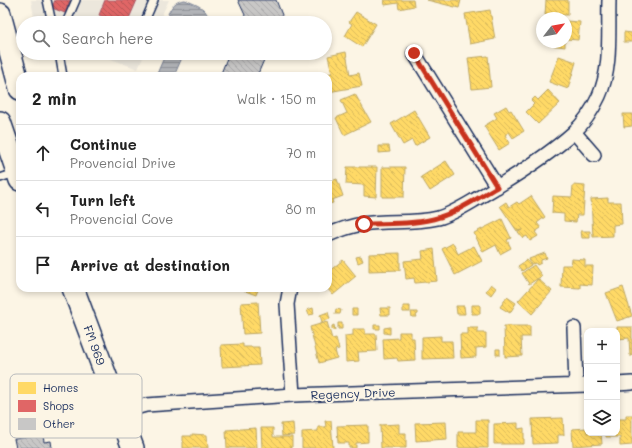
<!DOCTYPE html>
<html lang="en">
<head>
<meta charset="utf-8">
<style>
	:root { --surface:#fff; --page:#f6f6f6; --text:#222; --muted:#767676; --line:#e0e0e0 }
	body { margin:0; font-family:Mali,sans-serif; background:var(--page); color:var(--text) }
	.controls { position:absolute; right:12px; bottom:12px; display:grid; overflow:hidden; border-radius:8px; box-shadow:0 2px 6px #0003 }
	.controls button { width:36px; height:36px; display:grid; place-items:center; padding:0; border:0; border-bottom:1px solid var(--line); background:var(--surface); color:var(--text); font:20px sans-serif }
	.compass { position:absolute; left:536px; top:12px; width:36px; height:36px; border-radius:50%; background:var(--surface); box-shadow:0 2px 6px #0003; rotate:59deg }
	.stop { position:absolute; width:12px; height:12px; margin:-9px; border:3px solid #c8321e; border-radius:50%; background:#fff }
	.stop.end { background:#c8321e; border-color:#fff; box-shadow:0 1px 4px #0008 }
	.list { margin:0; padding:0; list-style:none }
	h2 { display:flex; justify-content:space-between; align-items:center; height:52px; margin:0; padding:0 16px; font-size:17px }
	h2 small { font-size:13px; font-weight:400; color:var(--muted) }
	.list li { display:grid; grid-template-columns:26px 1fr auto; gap:12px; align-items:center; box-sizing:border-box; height:56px; padding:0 16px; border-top:1px solid var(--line) }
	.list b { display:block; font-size:15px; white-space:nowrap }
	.list p { margin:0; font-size:13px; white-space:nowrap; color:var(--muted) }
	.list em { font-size:13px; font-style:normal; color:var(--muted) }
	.icon { flex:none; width:22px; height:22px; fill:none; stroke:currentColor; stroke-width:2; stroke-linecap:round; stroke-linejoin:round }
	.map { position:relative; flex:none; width:632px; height:448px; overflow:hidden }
	.search { position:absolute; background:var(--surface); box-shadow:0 2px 6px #0003; left:16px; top:16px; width:316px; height:44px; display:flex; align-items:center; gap:10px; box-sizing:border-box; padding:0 14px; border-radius:22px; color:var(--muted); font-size:15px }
	.panel { position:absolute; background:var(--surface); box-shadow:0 2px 6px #0003; left:16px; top:72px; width:316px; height:220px; border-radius:12px }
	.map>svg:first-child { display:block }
	.built { fill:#ece7dc }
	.water { fill:url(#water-rules); stroke:#767f94 }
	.homes { fill:url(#homes-back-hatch); stroke:#bba664 }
	.shops { fill:url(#shops-back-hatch); stroke:#a55664 }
	.building { fill:url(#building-back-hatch); stroke:#1b2f5e }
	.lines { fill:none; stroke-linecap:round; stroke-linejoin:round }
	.service-casing { stroke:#1b2f5e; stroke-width:10 }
	.minor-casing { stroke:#1b2f5e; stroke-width:16 }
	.primary-casing { stroke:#1b2f5e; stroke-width:24 }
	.service { stroke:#fcf5e5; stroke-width:7 }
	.minor { stroke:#fcf5e5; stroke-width:13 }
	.primary { stroke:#fcf5e5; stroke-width:21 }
	.route { stroke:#c8321e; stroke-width:5 }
	.labels { text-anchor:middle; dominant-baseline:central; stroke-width:4; stroke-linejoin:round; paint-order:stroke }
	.street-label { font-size:12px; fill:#1b2f5e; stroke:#fcf5e5 }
	.key { fill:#fcf5e5; stroke:#b8babc; stroke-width:1 }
	.key-label { font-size:11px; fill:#1b2f5e }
</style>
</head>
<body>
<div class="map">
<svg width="632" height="448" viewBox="0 0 632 448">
	<defs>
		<pattern id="water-rules" width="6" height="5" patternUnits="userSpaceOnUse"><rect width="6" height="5" fill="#b2b4b8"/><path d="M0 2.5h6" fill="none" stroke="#909399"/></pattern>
		<pattern id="homes-back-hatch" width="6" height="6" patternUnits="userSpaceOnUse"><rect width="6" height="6" fill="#ffd966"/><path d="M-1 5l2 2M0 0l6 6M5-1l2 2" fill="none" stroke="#dabb5b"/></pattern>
		<pattern id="shops-back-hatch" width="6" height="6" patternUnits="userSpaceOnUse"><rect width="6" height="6" fill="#e06666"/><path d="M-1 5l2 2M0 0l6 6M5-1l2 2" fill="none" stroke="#b55457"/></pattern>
		<pattern id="building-back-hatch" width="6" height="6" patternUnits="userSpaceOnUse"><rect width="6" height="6" fill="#c8c7c6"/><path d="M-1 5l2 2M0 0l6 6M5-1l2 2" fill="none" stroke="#ababac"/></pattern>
	</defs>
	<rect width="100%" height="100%" fill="#fcf5e5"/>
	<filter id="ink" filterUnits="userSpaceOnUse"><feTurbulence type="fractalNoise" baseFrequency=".025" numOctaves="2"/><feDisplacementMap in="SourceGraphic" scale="8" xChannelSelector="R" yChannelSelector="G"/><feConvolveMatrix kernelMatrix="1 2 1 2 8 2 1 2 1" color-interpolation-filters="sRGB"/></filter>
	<g filter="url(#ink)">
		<path class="built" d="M31,0H169L158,23H35Z
			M95,53H145L138,69Z"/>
		<path class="water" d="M185,0C196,5 210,8 208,23H179L180,21L168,14C172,6 175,1 185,0Z
			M166,53H184L174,76H156Z"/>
		<path class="homes" d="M384,0H413L414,6L399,9L398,3L385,5Z
			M427,0H461L459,8Z
			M546,0H568V15H545Z
			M490,10L495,39L470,44L465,14Z
			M356,12L376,24L362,47L345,36L352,24L349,22Z
			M566,21L580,22L578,40L566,39Z
			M624,32L632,33V42H624Z
			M549,42H565V47L549,45Z
			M346,52L350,75L359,73L362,86L328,92V76H325L324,74L332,73L328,56Z
			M488,56L491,87L472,89L468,58Z
			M559,56L576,62L568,89L549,82Z
			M548,90L560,103L538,124L526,112L534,104L531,101L535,97L538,100Z
			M355,94L371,122L344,135L336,118L347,113L341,100Z
			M506,106L509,111L511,110L524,131L513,138L509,132L505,135L510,143L499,150L484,126L497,118L494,113Z
			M414,110L430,137L415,146L412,140L403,145L391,124Z
			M623,114H632V126L624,127Z
			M379,146H389L390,152L379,153Z
			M446,161L455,175L430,191L421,177Z
			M347,167H377L376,197L364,196V185L346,184Z
			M382,167H405L404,197H382Z
			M337,179L343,196L332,200L333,203L328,204V182Z
			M573,185L585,186L583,215H577L576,222L564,221V214L552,213L553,196L572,197Z
			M531,196L545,217L537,223L541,228L535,232L538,236L530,241L527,236L523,238L518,232L522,230L517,231L500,206L506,202L509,207L517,202L519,204Z
			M608,198V202H621L622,224L613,225V236L593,237L591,199Z
			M502,219L511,238L507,240L511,248L500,254L496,245L483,252L474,233Z
			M581,231H590V238H582Z
			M453,243L458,254L474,246L482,261L455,275L442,249Z
			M434,249L437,281L415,283L414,278L406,279L404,261L423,259L422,251Z
			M400,253V270L369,271V254Z
			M545,253L547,258L541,260V263L537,265L536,263L531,264L529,259Z
			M361,256L363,261L358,263L356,257Z
			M572,259L585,260V266H593L592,285L580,284V288L561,287L562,265H571Z
			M343,260L356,276L333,295L327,288L328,276L331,274L328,272Z
			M527,260L531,265L522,271L518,266Z
			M534,265L542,276L529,284L522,273Z
			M538,279L552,291L532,314L518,301Z
			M491,284L496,288L491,295L486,291Z
			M623,287L632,316L617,321L606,293Z
			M237,288H253L258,290L256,295Z
			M507,297L516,303L510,313L500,307Z
			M258,302L260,333L243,334L241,303Z
			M472,305H480V314H472Z
			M403,306H410V312H403Z
			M456,306H464L465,314H457Z
			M313,308L314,314L309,315L307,310Z
			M380,308H390V315H381Z
			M336,309L341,310L340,314H335Z
			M352,309H357V315H352Z
			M328,312L330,319L322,322L320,315Z
			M411,312H418V314L416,315L417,317H412Z
			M327,322L332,339L336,338L339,349L335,350L337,358L319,363L310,327Z
			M338,323H342V329H338Z
			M334,325L335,330H332V326Z
			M374,325H380V329H374Z
			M504,326H530V337H521L522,356L505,357Z
			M390,327V334L384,333V328Z
			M617,327H632V356H630L629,338L617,339Z
			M468,328H478V333H486V347L476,348V357L461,358L460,334H468Z
			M353,329H365V334H376L377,351L358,352L359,361L346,362L345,336L353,335Z
			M399,332H411V338H414L415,360L398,361L397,358L384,359L383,339L399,338Z
			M441,336V341H452L453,358L422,359V337Z
			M243,344V347H259L260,365L222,367L221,345Z
			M496,349H500V355H496Z
			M626,415H632V445L620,446V437H606V433H617V419H626Z
			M563,418L564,435H558V443L533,444L532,419Z
			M476,420H488V448H458V432H476Z
			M325,421H331L333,448H302V432L318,431V427H326Z
			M446,422L447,439L416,441L415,423Z
			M293,423L294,435L282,436L281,424Z
			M518,423V429L524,428V444H494V424Z
			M399,424V433H406V448H381L380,425Z
			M368,425V442L356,443V448H349V443H338L337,426Z
			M256,428L257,448H227L226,430Z
			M261,428H273V437H292V448H262Z
			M587,428V433H601L602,444L573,446L572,429Z
			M192,434L207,435L208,448H183V436H192Z"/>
		<path class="shops" d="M55,0H70L65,13L52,8Z
			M105,0H137L127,23H118L99,15Z"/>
		<path class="building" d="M238,0H276L282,15L279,23H241L245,15Z
			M229,53H267L257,76H220Z
			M43,435L44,442L51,441L52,448H16L14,439Z"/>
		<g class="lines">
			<g class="service-casing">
				<path id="service" d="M47,0L52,23
					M66,23L76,0
					M144,23L154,0
					M59,53L63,76
					M0,178L15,173"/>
			</g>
			<g class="minor-casing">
				<path id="minor" d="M414,53L497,187
					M574,132L594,155
					M328,235C339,230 350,226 363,224C388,220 413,224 438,218C452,214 466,205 478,198C511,179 545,158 573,133C584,123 593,109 599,96C612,68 608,30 609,0
					M290,288L287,304L293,395
					M574,328L576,385
					M617,384L632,383
					M120,412L146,405L293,395L587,385"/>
			</g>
			<g class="primary-casing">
				<path id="primary" d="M0,14L20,89
					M0,122L20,180
					M73,288L133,448"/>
			</g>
			<use href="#service" class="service"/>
			<use href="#minor" class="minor"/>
			<use href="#primary" class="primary"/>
		</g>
	</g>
	<g class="lines" filter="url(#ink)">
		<path class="route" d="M364,224C389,223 416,225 440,217C460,211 479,197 497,187L414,53"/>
	</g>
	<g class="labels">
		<g class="street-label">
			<text transform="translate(95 345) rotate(70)">FM 969</text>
			<text transform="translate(353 393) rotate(-2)">Regency Drive</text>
		</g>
	</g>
	<rect x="10" y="374" width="132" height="64" rx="6" class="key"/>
	<rect x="18" y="382" width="18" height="12" fill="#ffd966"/>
	<rect x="18" y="400" width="18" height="12" fill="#e06666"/>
	<rect x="18" y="418" width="18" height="12" fill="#c8c7c6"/>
	<g class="key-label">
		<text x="43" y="392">Homes</text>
		<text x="43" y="410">Shops</text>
		<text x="43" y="428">Other</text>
	</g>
</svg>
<div class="controls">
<button>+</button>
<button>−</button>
<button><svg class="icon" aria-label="layers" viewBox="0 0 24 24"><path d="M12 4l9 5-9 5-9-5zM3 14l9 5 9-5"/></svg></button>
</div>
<svg class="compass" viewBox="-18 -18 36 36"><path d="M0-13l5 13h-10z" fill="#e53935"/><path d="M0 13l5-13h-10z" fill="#767676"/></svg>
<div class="stop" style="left:364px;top:224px"></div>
<div class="stop end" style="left:414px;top:53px"></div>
<div class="search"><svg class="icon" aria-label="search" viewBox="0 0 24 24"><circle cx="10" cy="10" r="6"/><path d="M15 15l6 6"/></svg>Search here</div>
<section class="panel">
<h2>2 min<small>Walk · 150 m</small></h2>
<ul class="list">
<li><svg class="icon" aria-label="ahead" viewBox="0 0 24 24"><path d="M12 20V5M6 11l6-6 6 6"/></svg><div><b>Continue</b><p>Provencial Drive</p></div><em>70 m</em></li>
<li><svg class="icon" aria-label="left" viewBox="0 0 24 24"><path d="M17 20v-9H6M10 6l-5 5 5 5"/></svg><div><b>Turn left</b><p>Provencial Cove</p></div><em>80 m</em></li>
<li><svg class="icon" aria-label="arrive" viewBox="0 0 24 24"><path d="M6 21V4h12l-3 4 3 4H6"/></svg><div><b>Arrive at destination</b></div></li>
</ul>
</section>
</div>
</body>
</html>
